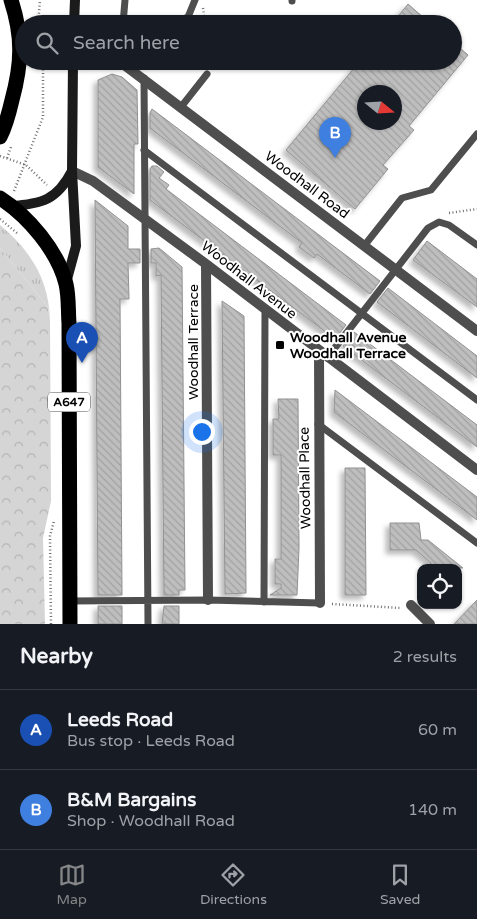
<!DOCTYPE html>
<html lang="en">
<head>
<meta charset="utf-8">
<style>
	:root { --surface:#171b24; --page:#20242c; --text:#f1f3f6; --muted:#9ea1a6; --line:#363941; --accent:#858687 }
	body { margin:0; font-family:"Varela Round",sans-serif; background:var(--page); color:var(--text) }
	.controls { position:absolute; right:15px; bottom:15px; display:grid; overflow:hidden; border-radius:10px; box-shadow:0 1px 4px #0004 }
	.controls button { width:45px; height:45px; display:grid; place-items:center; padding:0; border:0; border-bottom:1px solid var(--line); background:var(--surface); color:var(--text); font:25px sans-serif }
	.compass { position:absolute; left:357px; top:85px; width:45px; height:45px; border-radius:50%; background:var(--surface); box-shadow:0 1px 4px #0004; rotate:108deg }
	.you { position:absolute; left:201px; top:431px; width:18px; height:18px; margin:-12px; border:4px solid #fff; border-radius:50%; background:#1a73e8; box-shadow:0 0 0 8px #1a73e833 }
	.badge { display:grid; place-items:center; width:32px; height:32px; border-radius:50%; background:var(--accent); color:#fff; font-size:16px; font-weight:700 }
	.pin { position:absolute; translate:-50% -41px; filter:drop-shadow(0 1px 2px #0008) }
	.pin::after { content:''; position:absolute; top:26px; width:18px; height:15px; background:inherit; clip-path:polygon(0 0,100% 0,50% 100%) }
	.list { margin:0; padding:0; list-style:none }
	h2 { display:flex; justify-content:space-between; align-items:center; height:65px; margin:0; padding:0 20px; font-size:21px }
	h2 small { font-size:16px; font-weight:400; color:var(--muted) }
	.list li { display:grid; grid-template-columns:32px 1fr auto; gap:15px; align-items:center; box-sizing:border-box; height:80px; padding:0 20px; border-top:1px solid var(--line) }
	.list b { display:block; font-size:19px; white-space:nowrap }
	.list p { margin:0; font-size:16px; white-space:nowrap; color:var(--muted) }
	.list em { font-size:16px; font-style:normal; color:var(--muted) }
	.icon { flex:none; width:28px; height:28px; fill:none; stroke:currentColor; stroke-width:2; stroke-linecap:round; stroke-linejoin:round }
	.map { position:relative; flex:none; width:477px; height:624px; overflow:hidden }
	.search { position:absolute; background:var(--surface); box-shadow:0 1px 4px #0004; left:15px; right:15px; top:15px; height:55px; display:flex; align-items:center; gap:12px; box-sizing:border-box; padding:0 18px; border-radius:28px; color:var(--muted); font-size:19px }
	.sheet { height:225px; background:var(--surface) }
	nav { display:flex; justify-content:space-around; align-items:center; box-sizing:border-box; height:70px; border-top:1px solid var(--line); background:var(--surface); font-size:14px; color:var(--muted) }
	nav a { display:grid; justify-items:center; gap:2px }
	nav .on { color:var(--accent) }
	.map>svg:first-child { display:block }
	.grass { fill:url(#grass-tufts) }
	.forest { fill:url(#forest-crowns) }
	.building { fill:url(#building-back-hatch); stroke:#929292; fill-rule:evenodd; filter:url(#shadow) }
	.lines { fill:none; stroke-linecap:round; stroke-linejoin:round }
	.path { stroke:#707070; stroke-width:2.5; stroke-dasharray:1 2.5; stroke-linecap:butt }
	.lane { stroke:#4e4e4e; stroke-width:7 }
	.street { stroke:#4e4e4e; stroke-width:10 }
	.secondary { stroke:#1b1b1b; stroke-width:10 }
	.highway { stroke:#000; stroke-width:15 }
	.poi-dot { fill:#000; stroke:#fff; stroke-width:2 }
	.labels { text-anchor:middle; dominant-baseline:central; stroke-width:4; stroke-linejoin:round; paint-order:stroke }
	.shield { fill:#fff; stroke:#4c4c4c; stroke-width:1 }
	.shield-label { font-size:12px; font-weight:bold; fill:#000 }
	.street-label { font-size:14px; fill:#000; stroke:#fff }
	.poi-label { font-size:14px; font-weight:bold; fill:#000; stroke:#fff; text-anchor:start }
</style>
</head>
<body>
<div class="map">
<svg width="477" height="624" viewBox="0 0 477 624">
	<defs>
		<pattern id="grass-tufts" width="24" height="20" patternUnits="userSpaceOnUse" patternTransform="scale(1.25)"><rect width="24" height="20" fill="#d5d5d5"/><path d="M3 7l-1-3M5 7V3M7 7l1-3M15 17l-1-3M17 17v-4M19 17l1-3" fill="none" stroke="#b5b5b5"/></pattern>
		<pattern id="forest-crowns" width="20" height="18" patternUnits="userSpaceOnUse" patternTransform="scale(1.25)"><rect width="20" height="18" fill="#d5d5d5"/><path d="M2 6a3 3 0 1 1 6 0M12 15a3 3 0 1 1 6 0" fill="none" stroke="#b5b5b5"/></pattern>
		<pattern id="building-back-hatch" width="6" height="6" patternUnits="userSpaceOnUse" patternTransform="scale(1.25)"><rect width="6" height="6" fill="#bebebe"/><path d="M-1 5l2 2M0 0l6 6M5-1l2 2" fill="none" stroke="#a2a2a2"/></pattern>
		<filter id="shadow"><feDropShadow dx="-4" dy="4" stdDeviation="2.5" flood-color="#0004"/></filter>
	</defs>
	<rect width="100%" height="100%" fill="#fff"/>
	<path class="grass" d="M0,225C31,251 49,280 50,320L48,307L0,248Z"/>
	<path class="forest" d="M0,248L48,307L50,320L51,501L43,538L45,624H0Z"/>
	<path class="building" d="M408,4L431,24H392Z
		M453,42L468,55L409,126L414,130L383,165L388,169L355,209L286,150L360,61H453ZM364,92H394V122H364Z
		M112,74L122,77L137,90L138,144H134V194L98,167V80Z
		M152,109L380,281L370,294L317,254L314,258L299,247L302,243L150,128V113Z
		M152,166H157L164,172L159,178L169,185L166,189L346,325L335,339L150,200V169Z
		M95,200L128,226V249H140V263H128L129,299H120L122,595H98Z
		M427,241L477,279V307L413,260Z
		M159,248L182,267L185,590H179V595H164L161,275L156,276V263H151V249Z
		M388,288L477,356V378L377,302Z
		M222,301L244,316L246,593L225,594Z
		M354,332L477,425V447L343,346Z
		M335,390L477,497V520L334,412Z
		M278,399H298L299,548L297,595H270L281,588V584H275V559H281V455H273V419H279Z
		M345,468H365L366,595H345Z
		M390,523H419L421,540H428L463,568H428L431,563L416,550H390Z
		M477,600V624H454Z
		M98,606H122V624H98Z
		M164,606H179V624H162Z"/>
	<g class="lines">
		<path class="path" d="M203,8L205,24
			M38,24L40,0
			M0,156L26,165L47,185
			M7,158L11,147
			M14,191L43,117V61
			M449,213L477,209
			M0,219L17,233
			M332,604L401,608
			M51,624L50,536L54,521"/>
		<path class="lane" d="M292,0V1
			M123,24L125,0
			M174,24L188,17L195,0
			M144,78L148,624
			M181,107L207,74
			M144,150L477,400
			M364,246L402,198L431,190L477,134
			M327,358L428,228L439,222L449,225L477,245
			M318,424L477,543
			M70,601L208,600L320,603
			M264,602L265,310"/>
		<path class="street" d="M119,61L477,331
			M72,171L93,181L206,264L477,470
			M206,264L208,600
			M319,351L320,603
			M411,605L430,624"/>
		<path class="secondary" d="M74,24L75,0
			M11,206C42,204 57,200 72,171
			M66,283L76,246L72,171L73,61"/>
		<path class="highway" d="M0,137C6,125 9,113 12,100C22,63 23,37 11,0
			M0,198C28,216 58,251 66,284C69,297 68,310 69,323L70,624"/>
	</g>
	<rect class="poi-dot" x="275" y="340" width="10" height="10" rx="2.5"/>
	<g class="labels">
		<rect class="shield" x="48" y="392.5" width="42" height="19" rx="4"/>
		<g class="shield-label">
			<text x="69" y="402">A647</text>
		</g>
		<g class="street-label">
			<text transform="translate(307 185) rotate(37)">Woodhall Road</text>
			<text transform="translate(249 280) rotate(38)">Woodhall Avenue</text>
			<text transform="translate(193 342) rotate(-90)">Woodhall Terrace</text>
			<text transform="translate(305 478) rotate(-91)">Woodhall Place</text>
		</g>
		<g class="poi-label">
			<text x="290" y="337">Woodhall Avenue<tspan x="290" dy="16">Woodhall Terrace</tspan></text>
		</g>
	</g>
</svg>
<div class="controls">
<button><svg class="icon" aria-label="locate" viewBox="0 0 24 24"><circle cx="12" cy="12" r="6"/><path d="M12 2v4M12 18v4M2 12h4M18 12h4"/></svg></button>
</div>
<svg class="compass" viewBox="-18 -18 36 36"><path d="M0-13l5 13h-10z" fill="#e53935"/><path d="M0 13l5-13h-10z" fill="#9ea1a6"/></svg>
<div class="you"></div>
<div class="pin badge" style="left:82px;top:363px;background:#1a4fb4">A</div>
<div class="pin badge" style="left:335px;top:158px;background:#3f7fe0">B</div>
<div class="search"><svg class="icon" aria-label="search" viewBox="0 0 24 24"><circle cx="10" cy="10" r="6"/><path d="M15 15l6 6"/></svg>Search here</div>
</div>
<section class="sheet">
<h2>Nearby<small>2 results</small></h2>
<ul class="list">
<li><span class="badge" style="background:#1a4fb4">A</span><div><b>Leeds Road</b><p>Bus stop · Leeds Road</p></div><em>60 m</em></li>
<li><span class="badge" style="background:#3f7fe0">B</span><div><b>B&amp;M Bargains</b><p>Shop · Woodhall Road</p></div><em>140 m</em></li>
</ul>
</section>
<nav>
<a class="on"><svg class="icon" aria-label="map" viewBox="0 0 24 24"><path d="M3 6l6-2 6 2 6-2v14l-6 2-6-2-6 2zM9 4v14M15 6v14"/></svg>Map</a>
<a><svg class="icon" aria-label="directions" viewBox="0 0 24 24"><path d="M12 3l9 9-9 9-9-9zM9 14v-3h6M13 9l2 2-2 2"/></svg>Directions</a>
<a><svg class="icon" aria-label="saved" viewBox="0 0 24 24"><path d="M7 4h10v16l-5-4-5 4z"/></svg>Saved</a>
</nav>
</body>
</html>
